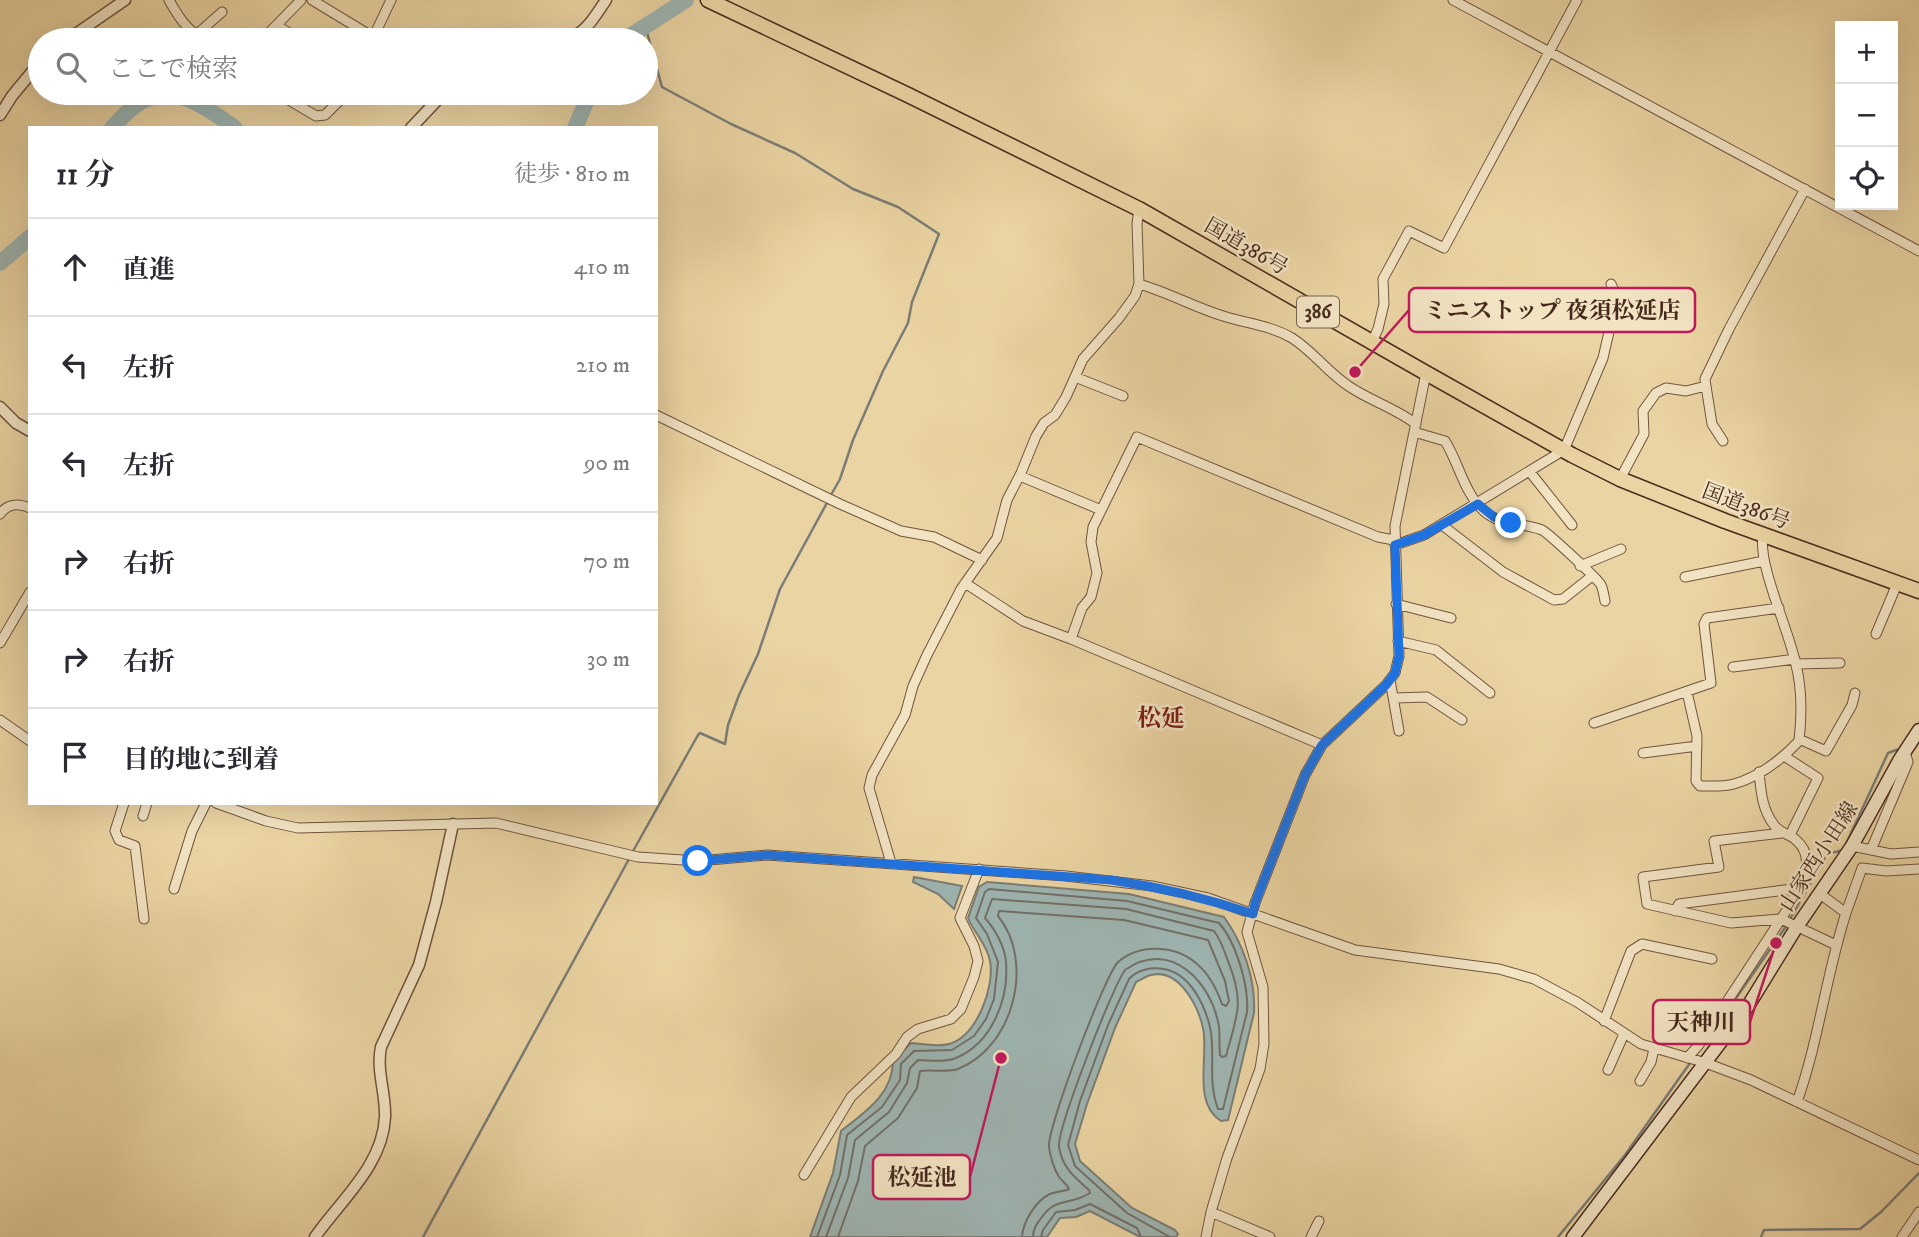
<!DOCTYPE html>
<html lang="ja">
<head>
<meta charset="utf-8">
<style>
	:root { --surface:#fff; --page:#f2f2f3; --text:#2b2b33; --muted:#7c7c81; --line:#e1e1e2 }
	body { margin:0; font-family:"IM FELL DW Pica","Noto Serif JP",serif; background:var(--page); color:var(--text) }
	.controls { position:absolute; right:21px; top:21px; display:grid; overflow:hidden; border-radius:0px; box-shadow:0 7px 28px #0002 }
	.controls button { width:63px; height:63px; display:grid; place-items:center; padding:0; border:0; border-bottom:2px solid var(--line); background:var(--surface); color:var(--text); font:35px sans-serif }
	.stop { position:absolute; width:21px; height:21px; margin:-16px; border:5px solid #1a73e8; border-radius:50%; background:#fff }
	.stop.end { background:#1a73e8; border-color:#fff; box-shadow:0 2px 7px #0008 }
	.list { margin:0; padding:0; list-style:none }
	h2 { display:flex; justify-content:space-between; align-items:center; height:91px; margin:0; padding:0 28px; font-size:30px }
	h2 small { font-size:23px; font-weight:400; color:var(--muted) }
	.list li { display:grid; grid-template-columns:46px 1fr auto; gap:21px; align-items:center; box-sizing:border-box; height:98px; padding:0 28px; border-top:2px solid var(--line) }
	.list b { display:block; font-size:26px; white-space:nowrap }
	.list em { font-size:23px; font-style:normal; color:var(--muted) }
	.icon { flex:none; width:38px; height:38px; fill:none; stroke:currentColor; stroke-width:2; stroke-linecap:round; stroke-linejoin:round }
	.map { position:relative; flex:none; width:1919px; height:1237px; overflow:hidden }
	.search { position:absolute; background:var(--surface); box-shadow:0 7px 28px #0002; left:28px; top:28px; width:630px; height:77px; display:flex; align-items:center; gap:18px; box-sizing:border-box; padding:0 24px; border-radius:38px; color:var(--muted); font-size:26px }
	.panel { position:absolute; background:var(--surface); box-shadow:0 7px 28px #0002; left:28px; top:126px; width:630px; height:679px; border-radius:0px }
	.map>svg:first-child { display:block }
	.water { fill:#9eb5b2; stroke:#7b7d76; stroke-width:2 }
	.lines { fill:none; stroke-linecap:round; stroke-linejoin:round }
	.shore { stroke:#727068; stroke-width:2 }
	.stream { stroke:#7b7d76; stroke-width:2.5 }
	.river { stroke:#9eb5b2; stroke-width:16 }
	.minor-casing { stroke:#70543e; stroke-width:11 }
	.tertiary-casing { stroke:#70543e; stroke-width:13 }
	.secondary-casing { stroke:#472a1d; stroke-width:15 }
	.trunk-casing { stroke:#472a1d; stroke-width:17 }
	.minor { stroke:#f2e3c3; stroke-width:9 }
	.tertiary { stroke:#f2e3c3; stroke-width:10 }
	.secondary { stroke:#f2e3c3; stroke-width:12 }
	.trunk { stroke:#ebd4a3; stroke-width:14 }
	.route { stroke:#1a73e8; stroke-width:9 }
	.labels { text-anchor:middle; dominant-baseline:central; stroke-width:5; stroke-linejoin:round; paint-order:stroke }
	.shield { fill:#f2e3c3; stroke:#7a624f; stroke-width:2 }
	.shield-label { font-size:19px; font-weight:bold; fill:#472a1d }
	.street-label { font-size:21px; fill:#472a1d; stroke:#f2e3c3 }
	.quarter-label { font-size:24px; font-weight:bold; fill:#7a1f14; stroke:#f2e3c3 }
	.leader { fill:none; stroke:#c2185b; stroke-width:2.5 }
	.callout-dot { fill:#c2185b; stroke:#f2e3c3; stroke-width:2.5 }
	.callout { fill:#f2e3c3; stroke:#c2185b; stroke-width:2.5 }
	.callout-label { font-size:23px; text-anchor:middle; font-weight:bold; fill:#472a1d }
</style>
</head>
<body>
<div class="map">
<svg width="1919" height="1237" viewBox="0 0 1919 1237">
	<rect width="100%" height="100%" fill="#ebd4a3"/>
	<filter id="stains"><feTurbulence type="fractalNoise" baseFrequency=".00286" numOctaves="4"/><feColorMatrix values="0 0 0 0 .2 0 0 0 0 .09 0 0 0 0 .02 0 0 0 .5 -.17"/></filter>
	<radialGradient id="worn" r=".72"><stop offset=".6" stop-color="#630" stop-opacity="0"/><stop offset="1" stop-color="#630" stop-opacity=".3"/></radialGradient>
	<path class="water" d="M914,877L962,886L954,909L938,894L913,882Z
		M987,882L1129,894L1224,917C1243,943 1256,980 1254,1013L1228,1120L1221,1121C1192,1103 1209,1056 1203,1028C1198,1006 1179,968 1151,975C1146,976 1141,980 1136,982L1115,1028L1087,1104L1075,1144L1080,1161L1132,1208L1175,1230L1178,1234L1176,1237H1140L1090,1211L1076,1217L1060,1218L1047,1237H810L833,1173L841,1131C865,1112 893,1094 893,1061L911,1043C922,1044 938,1047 949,1044C977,1036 995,987 990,961C987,944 974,933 968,918L979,887Z"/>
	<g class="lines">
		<path class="shore" d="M817,1237L840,1175L847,1135L882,1107L900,1080L901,1064L914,1051L952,1050L974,1036L986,1019L994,999L998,962L987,934L976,918L985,892L989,889L1127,901L1219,923C1236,942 1249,986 1247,1012L1223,1109H1218C1207,1079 1216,1054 1210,1027C1204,1003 1190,974 1164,969C1152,967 1138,969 1129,979L1108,1025L1080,1101L1068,1145L1075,1166L1127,1213L1170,1237
			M826,1237L848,1178L855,1140L889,1112L907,1083L910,1068L918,1060C929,1060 945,1063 956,1058C992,1043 1009,999 1006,962C1005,947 995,929 985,918L992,899L1126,909L1214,931C1221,940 1224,950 1228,961C1245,1003 1237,1015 1226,1056L1222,1057L1220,1055C1219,1046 1220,1036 1219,1027C1212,982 1170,938 1125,970C1112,988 1057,1129 1059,1147C1062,1167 1074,1177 1089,1190L1090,1193C1070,1206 1057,1196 1042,1217C1037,1224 1033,1228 1033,1237
			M838,1237L858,1181L865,1146L898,1118L917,1088L920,1071C932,1069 946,1073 958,1069C1014,1047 1035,961 998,916L999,911L1124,920L1208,940L1225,981L1229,1001L1226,1006L1222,1004C1217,990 1209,974 1197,964C1176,945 1140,943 1118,962C1105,975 1047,1128 1049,1147C1050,1156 1054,1169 1059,1177C1063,1182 1067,1184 1069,1189C1063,1192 1055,1191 1048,1195C1035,1202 1023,1222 1022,1237
			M1041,1237L1043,1230L1056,1212L1075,1210L1090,1204L1137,1228L1141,1237"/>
		<path class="stream" d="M645,25L662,87L731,124L795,153L853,189L898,207L939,234L912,302L908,323L883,371L853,440L840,479L831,495
			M1846,844L1888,753L1902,748
			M632,853L698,735L700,733L725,744L728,725L739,695L758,654L780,589L828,501
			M1790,919L1827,854L1843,850
			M1711,1034L1787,925
			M423,1237L629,859
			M1558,1237L1625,1155L1690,1063
			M1761,1237L1764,1230L1860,1229L1881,1212L1919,1173"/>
		<path class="river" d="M624,40L686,0
			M112,128C120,120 127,111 136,105C172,80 205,107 235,128
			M575,128L590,93
			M0,263L30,237"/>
		<g class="minor-casing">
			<path id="minor" d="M169,0C179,18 187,30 204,40
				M312,0L373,37
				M1453,0L1919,251
				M277,26L302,40
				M196,35L222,12
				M262,40L301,0
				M372,40L391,0
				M277,93L316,116L325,115L347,93
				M1139,284C1167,292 1192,306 1220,315C1243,323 1270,325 1292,338C1314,352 1328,373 1350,387C1371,401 1395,408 1416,424
				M1372,342L1378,329L1384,304L1383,279L1409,231L1444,248L1577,0
				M1075,377L1123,396
				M1706,386L1712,424L1723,441
				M656,415L840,504L901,531L934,537L982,560
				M1414,432L1445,441C1459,463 1464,494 1485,512C1500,525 1524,523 1542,530C1548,533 1598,579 1601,585C1603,589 1604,596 1605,601
				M1530,472L1572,525
				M1020,476L1101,510
				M1620,479L1644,434L1643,411L1656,393L1666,388L1686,391L1706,386L1705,379L1729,329L1805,189
				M0,514C8,503 18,503 30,508
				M1442,525L1503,572L1554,600L1563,599L1592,576
				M1395,545L1424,535L1564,450L1603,358L1617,297L1611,284
				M1580,566L1621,549
				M1685,577L1764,561
				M965,583L1023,621L1071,639
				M1396,604L1451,618
				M1876,634L1897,584
				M1398,641L1436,650L1490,693
				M0,643L30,592
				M1796,664L1840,663
				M1733,667L1795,659
				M1390,680L1399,731
				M1687,692L1697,736L1696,781L1700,786C1711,786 1724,787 1734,784C1759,777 1781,760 1799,741C1802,715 1802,686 1795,661C1788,628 1758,565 1763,536
				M1395,698L1427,697L1462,720
				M0,720L30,741
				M1594,723L1711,683L1704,624L1707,618L1779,608
				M1799,739L1826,751L1852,705L1855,693
				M1322,745L1071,639L1082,608L1091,597L1097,573L1091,542L1093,527L1137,437L1378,537L1394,540
				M1643,753L1697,746
				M1784,756L1818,778L1790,835
				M1759,772C1761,792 1762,809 1774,825C1780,834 1789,833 1796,840C1822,862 1794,898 1781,919L1836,945
				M124,803L115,831L119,840L135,846L144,919
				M216,803L266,821L298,828L496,823L638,857L698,861L767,855L1066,876L1152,886L1208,898L1355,950L1499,969L1534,979L1577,1002L1641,1044L1706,1063L1751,1080L1919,1160
				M143,816L147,803
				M1852,846L1891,854L1919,852
				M1871,850L1908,762L1905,752
				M891,863L869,788L872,775L905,715L913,686L927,655L961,589L997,538L1007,500L1021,473L1036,436L1044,423L1055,415L1066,397L1083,359L1119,318L1135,296L1139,284L1137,224L1139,209
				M174,889L192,831L206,803
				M1675,911L1679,904L1800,888
				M1846,913L1862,868L1886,871L1919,869
				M1781,919L1731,923L1647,904L1643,877L1719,867L1714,841L1782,833
				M1604,1021L1631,951L1642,944L1712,959
				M1687,1058L1698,1046L1781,919
				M1608,1070L1624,1034
				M1640,1081L1651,1062L1654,1049
				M1797,1102C1819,1040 1826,975 1846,913L1820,894
				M804,1175L851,1097L896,1054L907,1037L918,1029L951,1019L961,1009L974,977L978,961L974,946L960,918L979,869
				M1211,1212L1270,1237
				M1206,1237L1211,1212L1227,1158L1260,1069L1264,1044L1263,987L1247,932L1255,903L1305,775L1322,745L1386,685L1395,673L1399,656L1395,526L1426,373
				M1311,1237L1319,1221
				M1902,1237L1919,1212"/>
		</g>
		<g class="tertiary-casing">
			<path id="tertiary" d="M67,40L125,0
				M506,40C515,37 525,38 534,39C578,42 583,35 606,0
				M0,115L12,96L40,62
				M411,128L444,93
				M0,407L16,423L30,431
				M315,1237C341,1200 383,1165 385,1117C386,1093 376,1071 381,1047L419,965L436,902L453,824"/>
		</g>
		<g class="secondary-casing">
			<path id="secondary" d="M1573,1237L1748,1006L1796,928L1852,846L1900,759L1919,730"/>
		</g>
		<g class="trunk-casing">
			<path id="trunk" d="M708,0L908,95L1139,209L1426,373L1572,455L1620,479L1725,521L1919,591"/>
		</g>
		<use href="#minor" class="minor"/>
		<use href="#tertiary" class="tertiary"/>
		<use href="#secondary" class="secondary"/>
		<use href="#trunk" class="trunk"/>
	</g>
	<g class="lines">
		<path class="route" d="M698,861L767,855L1111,880C1160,887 1206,898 1253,914L1255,903L1305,775L1322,745L1386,685L1395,673L1399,656L1395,545L1424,535L1478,504L1494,517L1511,523"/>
	</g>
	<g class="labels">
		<rect class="shield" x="1297" y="296.5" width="42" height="31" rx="5"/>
		<g class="shield-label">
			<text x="1318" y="312">386</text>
		</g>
		<g class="street-label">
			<text transform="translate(1246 247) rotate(30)">国道386号</text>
			<text transform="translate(1746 507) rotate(21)">国道386号</text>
			<text transform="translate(1819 857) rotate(-57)">山家西小田線</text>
		</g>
		<g class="quarter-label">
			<text x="1161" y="719">松延</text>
		</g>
	</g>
	<path class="leader" d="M1355 372L1409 310M1776 943L1750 1022M1001 1058L970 1177"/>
	<g class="callout-dot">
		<circle cx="1355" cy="372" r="7"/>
		<circle cx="1776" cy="943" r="7"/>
		<circle cx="1001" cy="1058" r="7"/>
	</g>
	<g class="callout">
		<rect x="1409" y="288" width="286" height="44" rx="7"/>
		<rect x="1653" y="1000" width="97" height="44" rx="7"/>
		<rect x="873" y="1155" width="97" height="44" rx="7"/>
	</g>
	<g class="callout-label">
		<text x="1552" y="318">ミニストップ 夜須松延店</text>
		<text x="1701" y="1030">天神川</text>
		<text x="922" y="1185">松延池</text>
	</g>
	<rect width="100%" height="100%" filter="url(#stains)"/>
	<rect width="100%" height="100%" fill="url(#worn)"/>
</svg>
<div class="controls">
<button>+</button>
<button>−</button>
<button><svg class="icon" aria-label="locate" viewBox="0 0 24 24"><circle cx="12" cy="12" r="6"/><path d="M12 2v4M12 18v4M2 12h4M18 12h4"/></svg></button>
</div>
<div class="stop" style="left:698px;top:861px"></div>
<div class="stop end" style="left:1511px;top:523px"></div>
<div class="search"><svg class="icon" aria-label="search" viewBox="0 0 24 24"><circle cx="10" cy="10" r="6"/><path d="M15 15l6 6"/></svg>ここで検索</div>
<section class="panel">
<h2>11 分<small>徒歩 · 810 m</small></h2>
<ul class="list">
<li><svg class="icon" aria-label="ahead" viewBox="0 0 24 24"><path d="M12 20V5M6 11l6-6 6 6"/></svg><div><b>直進</b></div><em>410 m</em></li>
<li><svg class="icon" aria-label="left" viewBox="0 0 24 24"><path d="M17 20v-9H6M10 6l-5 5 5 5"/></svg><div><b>左折</b></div><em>210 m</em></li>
<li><svg class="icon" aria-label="left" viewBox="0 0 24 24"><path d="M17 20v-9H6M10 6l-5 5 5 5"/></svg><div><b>左折</b></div><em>90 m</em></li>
<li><svg class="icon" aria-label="right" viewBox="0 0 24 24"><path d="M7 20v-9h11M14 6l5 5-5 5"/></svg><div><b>右折</b></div><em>70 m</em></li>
<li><svg class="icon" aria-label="right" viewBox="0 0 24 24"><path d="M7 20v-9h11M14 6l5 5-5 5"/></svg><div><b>右折</b></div><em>30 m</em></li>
<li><svg class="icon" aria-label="arrive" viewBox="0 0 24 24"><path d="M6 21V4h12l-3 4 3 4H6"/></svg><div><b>目的地に到着</b></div></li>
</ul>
</section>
</div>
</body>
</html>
